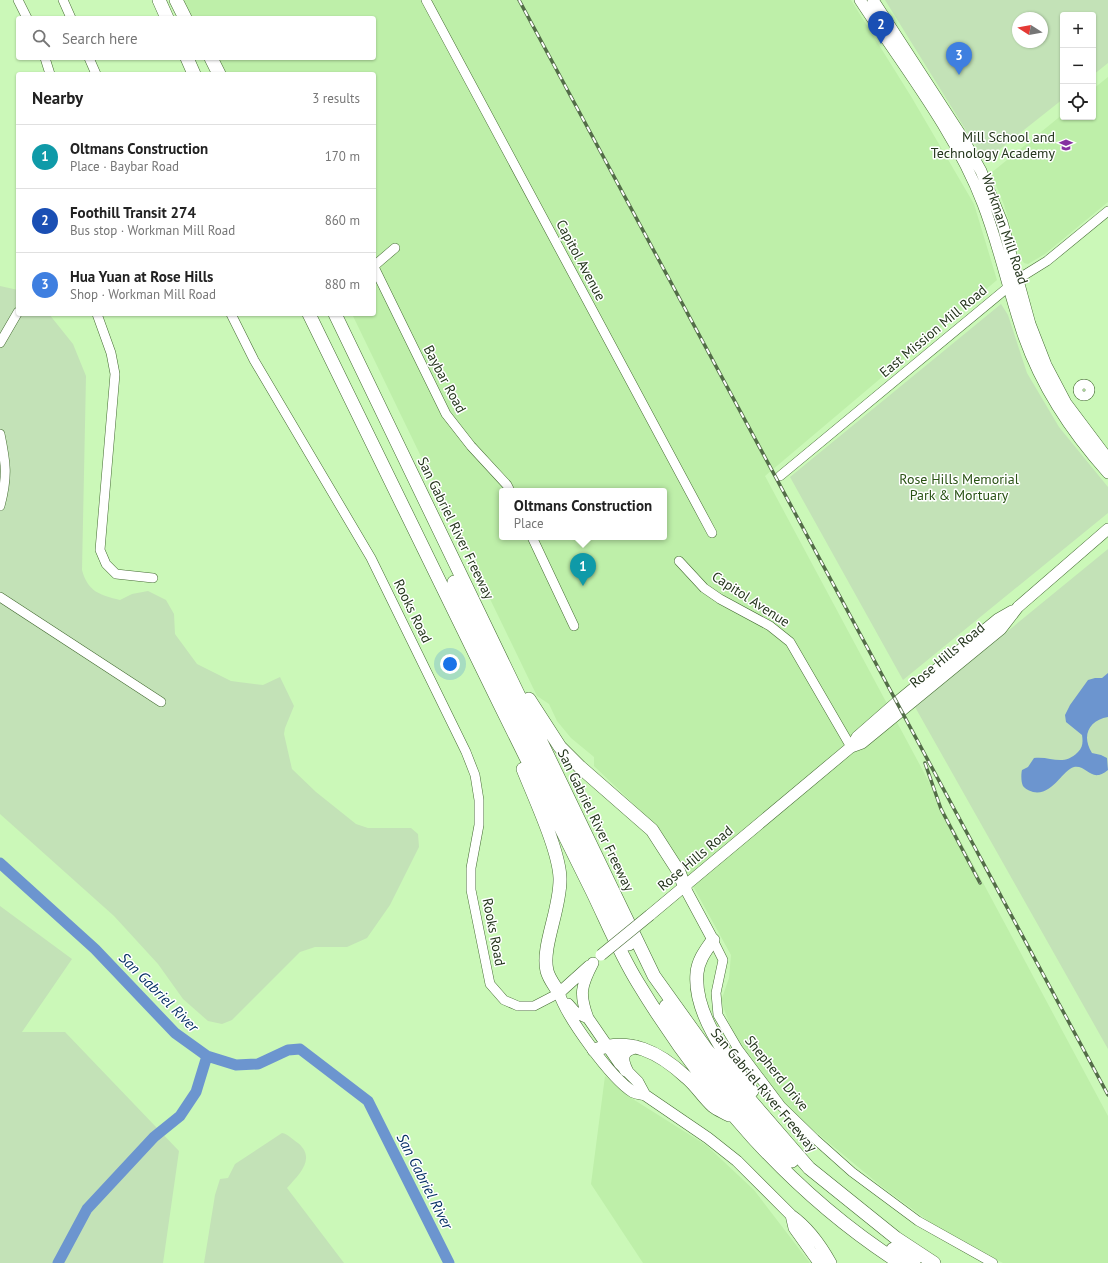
<!DOCTYPE html>
<html lang="en">
<head>
<meta charset="utf-8">
<style>
	:root { --surface:#fff; --page:#f2f2f2; --text:#222; --muted:#767676; --line:#e0e0e0; --accent:#1a73e8 }
	body { margin:0; font-family:"PT Sans",sans-serif; background:var(--page); color:var(--text) }
	.controls { position:absolute; right:12px; top:12px; display:grid; overflow:hidden; border-radius:4px; box-shadow:0 1px 3px #0004 }
	.controls button { width:36px; height:36px; display:grid; place-items:center; padding:0; border:0; border-bottom:1px solid var(--line); background:var(--surface); color:var(--text); font:20px sans-serif }
	.compass { position:absolute; left:1012px; top:12px; width:36px; height:36px; border-radius:50%; background:var(--surface); box-shadow:0 1px 3px #0004; rotate:281deg }
	.you { position:absolute; left:450px; top:664px; width:14px; height:14px; margin:-10px; border:3px solid #fff; border-radius:50%; background:#1a73e8; box-shadow:0 0 0 6px #1a73e833 }
	.badge { display:grid; place-items:center; width:26px; height:26px; border-radius:50%; background:var(--accent); color:#fff; font-size:13px; font-weight:700 }
	.pin { position:absolute; translate:-50% -33px; filter:drop-shadow(0 1px 2px #0008) }
	.pin::after { content:''; position:absolute; top:21px; width:14px; height:12px; background:inherit; clip-path:polygon(0 0,100% 0,50% 100%) }
	.popup { position:absolute; left:499px; top:488px; width:168px; height:52px; box-sizing:border-box; display:grid; place-content:center; border-radius:4px; background:var(--surface); filter:drop-shadow(0 1px 3px #0005); font-size:13px; white-space:nowrap; color:var(--muted) }
	.popup b { font-size:15px; color:var(--text) }
	.popup::after { content:''; position:absolute; left:50%; top:100%; margin-left:-8px; border:8px solid transparent; border-top-color:var(--surface) }
	.list { margin:0; padding:0; list-style:none }
	h2 { display:flex; justify-content:space-between; align-items:center; height:52px; margin:0; padding:0 16px; font-size:17px }
	h2 small { font-size:13px; font-weight:400; color:var(--muted) }
	.list li { display:grid; grid-template-columns:26px 1fr auto; gap:12px; align-items:center; box-sizing:border-box; height:64px; padding:0 16px; border-top:1px solid var(--line) }
	.list b { display:block; font-size:15px; white-space:nowrap }
	.list p { margin:0; font-size:13px; white-space:nowrap; color:var(--muted) }
	.list em { font-size:13px; font-style:normal; color:var(--muted) }
	.icon { flex:none; width:22px; height:22px; fill:none; stroke:currentColor; stroke-width:2; stroke-linecap:round; stroke-linejoin:round }
	.map { position:relative; flex:none; width:1108px; height:1263px; overflow:hidden }
	.search { position:absolute; background:var(--surface); box-shadow:0 1px 3px #0004; left:16px; top:16px; width:360px; height:44px; display:flex; align-items:center; gap:10px; box-sizing:border-box; padding:0 14px; border-radius:4px; color:var(--muted); font-size:15px }
	.panel { position:absolute; background:var(--surface); box-shadow:0 1px 3px #0004; left:16px; top:72px; width:360px; height:244px; border-radius:4px }
	.map>svg:first-child { display:block }
	.built { fill:#beefa9; fill-rule:evenodd }
	.green { fill:#c3e2b7; fill-rule:evenodd }
	.water { fill:#6c95cf }
	.lines { fill:none; stroke-linecap:round; stroke-linejoin:round }
	.river { stroke:#6c95cf; stroke-width:11 }
	.minor-casing { stroke:#446b32; stroke-width:10 }
	.major-casing { stroke:#446b32; stroke-width:12 }
	.highway-casing { stroke:#446b32; stroke-width:14 }
	.minor { stroke:#fff; stroke-width:9 }
	.major { stroke:#fff; stroke-width:11 }
	.highway { stroke:#fff; stroke-width:13 }
	.rail-casing { stroke:#536c48; stroke-width:3.5 }
	.rail { stroke:#fff; stroke-width:2; stroke-dasharray:6; stroke-linecap:butt }
	.major-bridge-casing { stroke:#446b32; stroke-width:12; stroke-linecap:butt }
	.major-bridge { stroke:#fff; stroke-width:11 }
	.labels { text-anchor:middle; dominant-baseline:central; stroke-width:3; stroke-linejoin:round; paint-order:stroke }
	.poi-label { font-size:14px; fill:#25361d; stroke:#fff; text-anchor:end }
	.street-label { font-size:14px; fill:#25361d; stroke:#fff }
	.park-label { font-size:14px; fill:#295214; stroke:#fff }
	.water-label { font-size:15px; font-style:italic; fill:#073165; stroke:#fff }
</style>
</head>
<body>
<div class="map">
<svg width="1108" height="1263" viewBox="0 0 1108 1263">
	<rect width="100%" height="100%" fill="#cbf8b8"/>
	<path class="built" d="M181,0H851L912,98L974,204L997,280L765,476L1108,1116V1263H1003L942,1231L881,1186L793,1113L735,1039L721,1001L729,978L731,955L678,859L641,811L594,766V757L571,738L557,721L549,704L537,696L352,314H374V74H218L210,58H374V18H190ZM502,491H664V537H502Z
		M1108,77V202L1045,254L1028,264L1024,263L1020,257L1004,205L991,173L1063,114V117H1093V89Z
		M605,1076L628,1096L706,1145L754,1190L810,1263H643L591,1184Z"/>
	<path class="green" d="M885,0H1108V63L1093,75V15H1063V99L985,161ZM1018,18H1042V42H1018Z
		M0,286L18,290V314H49L73,344L86,376L82,570C88,592 100,595 120,600L132,594L148,591L166,600L174,614L175,634L197,664L231,681L263,685L280,677L294,706L285,728L284,734L292,769L316,792L356,824L368,828H411L418,834L419,847L390,905L367,938L347,947H315L300,952L232,1020L222,1024L208,1021L183,999L158,964L114,916L0,814Z
		M1001,304L1008,315L1027,373L1059,427L1108,487V513L903,680L790,477Z
		M1108,549V1049L915,707Z
		M0,906L72,959L22,1032H65L179,1151L163,1263H0Z
		M282,1133C288,1134 293,1140 298,1143C317,1159 298,1175 287,1188L344,1263H204L215,1195L220,1179L228,1178L235,1164Z"/>
	<path class="water" d="M1108,673V717C1089,720 1081,736 1092,753L1101,755L1107,758L1108,770C1091,784 1088,765 1074,767C1062,770 1053,796 1033,792C1030,791 1025,789 1023,786C1021,782 1021,774 1022,770L1028,767L1034,758C1052,756 1063,767 1078,752C1083,747 1083,742 1082,735L1066,722L1065,715L1070,705L1088,680L1095,678H1102Z"/>
	<g class="lines">
		<path class="river" d="M0,863L95,949L175,1033L207,1056L236,1065L258,1064L288,1050L300,1049L368,1101L449,1263
			M58,1263L87,1209L154,1137L180,1116L196,1092L207,1056"/>
		<g class="minor-casing">
			<path id="minor" d="M18,0L27,18
				M63,0L71,18
				M426,0L712,533
				M45,58L50,74
				M89,58L96,74
				M374,266L395,248
				M374,267L446,414L471,446L507,485L510,491
				M97,314L111,353L115,374L100,550L106,564L116,574L153,578
				M231,314L254,360L371,558L466,752L475,775L479,800V825L471,868V890L490,984L504,1000L518,1006H534L559,993
				M0,343L18,312
				M1078 390a6 6 0 1 1 12 0a6 6 0 1 1-12 0Z
				M0,434C6,463 8,476 0,506
				M780,476L1018,279L1047,261L1108,211
				M532,537L574,626
				M679,561L704,588L720,599L770,626L790,642L851,747
				M0,597L161,702
				M713,940L723,960L716,993L718,1015L738,1049L781,1106L815,1139L852,1172L918,1221L993,1263"/>
		</g>
		<g class="major-casing">
			<path id="major" d="M860,0C903,66 955,131 983,204C1000,248 1009,294 1024,337C1042,388 1072,433 1108,473
				M873,0L962,137L981,171L1002,222L1030,324L1046,365L1066,403L1108,459
				M851,747L857,737L897,702L998,619L1012,611
				M685,888L713,940
				M650,915L851,747L862,743L1001,629L1018,607L1108,529
				M559,993C567,1018 611,1078 633,1092C637,1094 642,1094 645,1095L708,1138L737,1161L791,1215C808,1227 821,1245 831,1263
				M559,993L589,966
				M568,1004L575,1012L588,1018L619,1063L638,1082L645,1095
				M588,1018C579,994 581,986 593,963
				M791,1215L794,1228L819,1263"/>
		</g>
		<g class="highway-casing">
			<path id="highway" d="M159,0L167,18
				M176,0L185,18
				M187,58L194,74
				M211,58L219,74
				M309,314C372,444 436,573 499,703C530,766 561,829 592,891C607,922 620,954 638,983C704,1092 792,1194 900,1263
				M335,314L654,976L707,1050L809,1168L896,1238L934,1263
				M454,582L629,944
				M529,699L560,747L580,767L652,830L679,872L685,888
				M523,769C534,797 559,850 560,878C561,908 541,947 547,971C549,979 555,986 559,993
				M713,940C706,950 698,960 697,973C693,1014 729,1060 752,1091
				M666,1006C701,1063 744,1114 792,1161
				M594,1050C630,1037 659,1052 686,1077C696,1085 703,1097 713,1106C718,1110 724,1112 729,1115
				M626,1070C620,1057 622,1050 636,1047
				M893,1249L914,1263"/>
		</g>
		<use href="#minor" class="minor"/>
		<use href="#major" class="major"/>
		<use href="#highway" class="highway"/>
		<g class="rail-casing">
			<path id="rail" d="M519,0L1108,1095
				M925,763L941,809L980,883"/>
		</g>
		<use href="#rail" class="rail"/>
		<g class="major-bridge-casing">
			<path id="major-bridge" d="M601,955L650,915"/>
		</g>
		<use href="#major-bridge" class="major-bridge"/>
	</g>
	<defs>
		<g id="school-bare" transform="scale(1.08)"><path d="M0-5L7-2L0 1L-7-2ZM-4 1L0 2.5L4 1V4Q0 6-4 4Z" fill="#8531a0" stroke="#fff" stroke-width="2.5" paint-order="stroke"/></g>
	</defs>
	<g fill-rule="evenodd">
		<use href="#school-bare" x="1066" y="145"/>
	</g>
	<g class="labels">
		<g class="poi-label">
			<text x="1055" y="137">Mill School and<tspan x="1055" dy="16">Technology Academy</tspan></text>
		</g>
		<g class="street-label">
			<text transform="translate(1005 229) rotate(71)">Workman Mill Road</text>
			<text transform="translate(581 260) rotate(62)">Capitol Avenue</text>
			<text transform="translate(933 331) rotate(-40)">East Mission Mill Road</text>
			<text transform="translate(445 379) rotate(62)">Baybar Road</text>
			<text transform="translate(456 528) rotate(64)">San Gabriel River Freeway</text>
			<text transform="translate(751 599) rotate(33)">Capitol Avenue</text>
			<text transform="translate(413 611) rotate(64)">Rooks Road</text>
			<text transform="translate(947 655) rotate(-40)">Rose Hills Road</text>
			<text transform="translate(596 820) rotate(64)">San Gabriel River Freeway</text>
			<text transform="translate(695 858) rotate(-40)">Rose Hills Road</text>
			<text transform="translate(494 932) rotate(79)">Rooks Road</text>
			<text transform="translate(777 1073) rotate(51)">Shepherd Drive</text>
			<text transform="translate(764 1090) rotate(50)">San Gabriel River Freeway</text>
		</g>
		<g class="park-label">
			<text x="959" y="479">Rose Hills Memorial<tspan x="959" dy="16">Park &amp; Mortuary</tspan></text>
		</g>
		<g class="water-label">
			<text transform="translate(159 992) rotate(45)">San Gabriel River</text>
			<text transform="translate(425 1181) rotate(63)">San Gabriel River</text>
		</g>
	</g>
</svg>
<div class="controls">
<button>+</button>
<button>−</button>
<button><svg class="icon" aria-label="locate" viewBox="0 0 24 24"><circle cx="12" cy="12" r="6"/><path d="M12 2v4M12 18v4M2 12h4M18 12h4"/></svg></button>
</div>
<svg class="compass" viewBox="-18 -18 36 36"><path d="M0-13l5 13h-10z" fill="#e53935"/><path d="M0 13l5-13h-10z" fill="#767676"/></svg>
<div class="you"></div>
<div class="pin badge" style="left:583px;top:586px;background:#0f9aa8">1</div>
<div class="popup"><b>Oltmans Construction</b>Place</div>
<div class="pin badge" style="left:881px;top:44px;background:#1a4fb4">2</div>
<div class="pin badge" style="left:959px;top:75px;background:#3f7fe0">3</div>
<div class="search"><svg class="icon" aria-label="search" viewBox="0 0 24 24"><circle cx="10" cy="10" r="6"/><path d="M15 15l6 6"/></svg>Search here</div>
<section class="panel">
<h2>Nearby<small>3 results</small></h2>
<ul class="list">
<li><span class="badge" style="background:#0f9aa8">1</span><div><b>Oltmans Construction</b><p>Place · Baybar Road</p></div><em>170 m</em></li>
<li><span class="badge" style="background:#1a4fb4">2</span><div><b>Foothill Transit 274</b><p>Bus stop · Workman Mill Road</p></div><em>860 m</em></li>
<li><span class="badge" style="background:#3f7fe0">3</span><div><b>Hua Yuan at Rose Hills</b><p>Shop · Workman Mill Road</p></div><em>880 m</em></li>
</ul>
</section>
</div>
</body>
</html>
